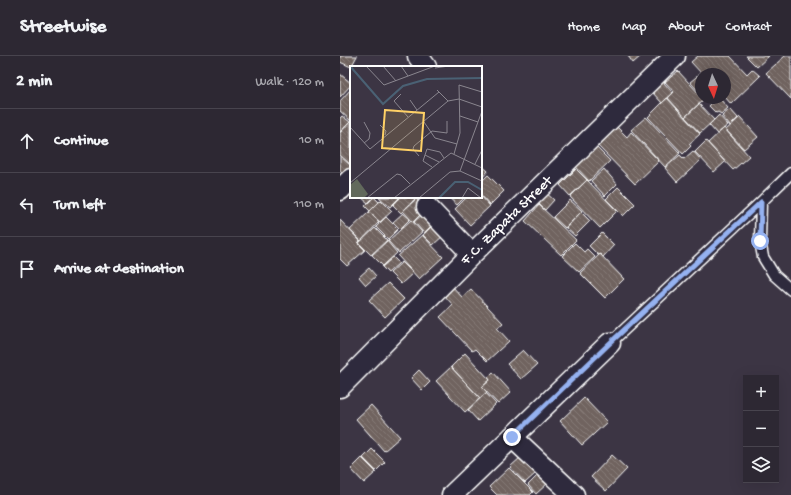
<!DOCTYPE html>
<html lang="en">
<head>
<meta charset="utf-8">
<style>
	:root { --surface:#2d2833; --page:#39343f; --text:#f1f3f6; --muted:#a7a6ac; --line:#48444e }
	body { margin:0; font-family:"Gochi Hand",sans-serif; background:var(--page); color:var(--text) }
	.controls { position:absolute; right:12px; bottom:12px; display:grid; overflow:hidden; border-radius:0px; box-shadow:0 4px 16px #0002 }
	.controls button { width:36px; height:36px; display:grid; place-items:center; padding:0; border:0; border-bottom:1px solid var(--line); background:var(--surface); color:var(--text); font:20px sans-serif }
	.compass { position:absolute; left:355px; top:12px; width:36px; height:36px; border-radius:50%; background:var(--surface); box-shadow:0 4px 16px #0002; rotate:176deg }
	.stop { position:absolute; width:12px; height:12px; margin:-9px; border:3px solid #95b2f1; border-radius:50%; background:#fff }
	.stop.end { background:#95b2f1; border-color:#fff; box-shadow:0 1px 4px #0008 }
	.list { margin:0; padding:0; list-style:none }
	h2 { display:flex; justify-content:space-between; align-items:center; height:52px; margin:0; padding:0 16px; font-size:17px }
	h2 small { font-size:13px; font-weight:400; color:var(--muted) }
	.list li { display:grid; grid-template-columns:26px 1fr auto; gap:12px; align-items:center; box-sizing:border-box; height:64px; padding:0 16px; border-top:1px solid var(--line) }
	.list b { display:block; font-size:15px; white-space:nowrap }
	.list em { font-size:13px; font-style:normal; color:var(--muted) }
	.icon { flex:none; width:22px; height:22px; fill:none; stroke:currentColor; stroke-width:2; stroke-linecap:round; stroke-linejoin:round }
	.map { position:relative; flex:none; width:451px; height:439px; overflow:hidden }
	header { display:flex; align-items:center; gap:24px; box-sizing:border-box; height:56px; padding:0 20px; background:var(--surface); border-bottom:1px solid var(--line) }
	header strong { font-size:19px }
	nav { display:flex; gap:22px; margin-inline-start:auto; font-size:14px }
	main { display:flex }
	aside { flex:1; background:var(--surface) }
	.map>svg:first-child { display:block }
	.building { fill:url(#building-back-hatch); stroke:#fff }
	.lines { fill:none; stroke-linecap:round; stroke-linejoin:round }
	.lane-casing { stroke:#fff; stroke-width:13 }
	.street-casing { stroke:#fff; stroke-width:23 }
	.lane { stroke:#2f2a3d; stroke-width:10 }
	.street { stroke:#2f2a3d; stroke-width:20 }
	.route { stroke:#95b2f1; stroke-width:5 }
	.labels { text-anchor:middle; dominant-baseline:central; stroke-width:3; stroke-linejoin:round; paint-order:stroke }
	.street-label { font-size:15px; fill:#fff; stroke:#2f2a3d }
	.inset-river { fill:none; stroke:#4a6174; stroke-width:2 }
	.inset-road { fill:none; stroke:#8a868f; stroke-width:1 }
	.view { fill:#ffd166; fill-opacity:0.15; stroke:#ffd166; stroke-width:2 }
	.inset-edge { fill:none; stroke:#fff; stroke-width:2 }
</style>
</head>
<body>
<header>
<strong>Streetwise</strong>
<nav><a>Home</a><a>Map</a><a>About</a><a>Contact</a></nav>
</header>
<main>
<aside>
<h2>2 min<small>Walk · 120 m</small></h2>
<ul class="list">
<li><svg class="icon" aria-label="ahead" viewBox="0 0 24 24"><path d="M12 20V5M6 11l6-6 6 6"/></svg><div><b>Continue</b></div><em>10 m</em></li>
<li><svg class="icon" aria-label="left" viewBox="0 0 24 24"><path d="M17 20v-9H6M10 6l-5 5 5 5"/></svg><div><b>Turn left</b></div><em>110 m</em></li>
<li><svg class="icon" aria-label="arrive" viewBox="0 0 24 24"><path d="M6 21V4h12l-3 4 3 4H6"/></svg><div><b>Arrive at destination</b></div></li>
</ul>
</aside>
<div class="map">
<svg width="451" height="439" viewBox="0 0 451 439">
	<defs>
		<pattern id="building-back-hatch" width="6" height="6" patternUnits="userSpaceOnUse"><rect width="6" height="6" fill="#6f635e"/><path d="M-1 5l2 2M0 0l6 6M5-1l2 2" fill="none" stroke="#857a76"/></pattern>
	</defs>
	<rect width="100%" height="100%" fill="#3c3544"/>
	<filter id="ink" filterUnits="userSpaceOnUse"><feTurbulence type="fractalNoise" baseFrequency=".025" numOctaves="2"/><feDisplacementMap in="SourceGraphic" scale="8" xChannelSelector="R" yChannelSelector="G"/><feConvolveMatrix kernelMatrix="1 2 1 2 8 2 1 2 1" color-interpolation-filters="sRGB"/></filter>
	<g filter="url(#ink)">
		<path class="building" d="M0,0H17L11,11L0,6Z
			M288,0H301L293,7Z
			M358,0H390L407,18L412,13L420,20L391,48L385,41V18H362L351,6Z
			M406,0H429L417,11Z
			M445,0H451V43L426,17Z
			M338,15L361,40V42L364,43L345,61L328,42L334,36L325,26Z
			M0,18L11,27V29L0,41Z
			M360,18L361,19V38L350,26Z
			M323,26L333,37L322,47L312,36Z
			M11,33V65L0,55V45Z
			M327,42L360,78L349,88L351,90L343,98L308,61Z
			M364,42H375L369,47Z
			M377,42H379L388,52L381,58L378,56L376,57L369,50Z
			M359,48L374,64L360,77L345,61Z
			M390,53L398,62L390,70L382,60Z
			M379,59L388,69L377,78L369,69Z
			M2,60L10,66L0,76V62Z
			M306,61L340,97L325,111L291,74Z
			M400,61L418,81L404,93L386,74Z
			M10,66L11,67V107L10,108L0,99V77Z
			M276,70L287,81L291,76L319,105L295,128L257,89Z
			M384,72L409,100L393,114L368,87Z
			M366,85L385,106L374,116L355,96Z
			M255,90L270,105L249,125L235,110Z
			M353,95L361,104L337,126L325,112L340,99L344,103Z
			M0,100L10,109L11,107V119L8,122L0,115Z
			M141,109L148,115L141,123Z
			M236,113L247,124L230,140L220,129Z
			M264,113L277,128L265,140L251,125Z
			M148,119L164,135L150,149L141,139V126Z
			M247,124L277,155L260,172L230,141Z
			M278,131L295,148L283,160L266,143Z
			M205,136L214,144L205,154L196,145Z
			M141,140L150,150L130,169L115,153L127,141Z
			M21,141H34L28,147Z
			M34,141L39,146L30,155L25,150Z
			M39,141H60L50,151Z
			M61,141H72L75,143L61,157L53,149Z
			M108,141H125L117,149Z
			M76,143L86,153L73,166L63,155Z
			M41,144L52,155L40,166L29,156Z
			M230,144L242,155L225,172L213,161Z
			M199,149L236,184L221,199L185,165Z
			M87,154L96,165L84,177L74,166Z
			M29,156L39,166L21,185L10,174Z
			M241,156L250,165L235,180L226,172Z
			M63,157L70,163L60,173L53,166Z
			M46,161L58,173L48,183L36,171Z
			M0,164L20,185L18,187L25,194L7,210L0,203Z
			M71,164L82,176L59,197L48,185Z
			M94,168L104,179L93,189L83,179Z
			M35,172L47,184L31,199L19,187Z
			M262,177L274,189L263,201L260,198L258,199L249,190Z
			M82,179L103,201L79,223L58,200Z
			M47,185L57,197L43,210L32,199Z
			M235,187L244,196L247,193L255,201L239,216L222,200Z
			M260,198L284,223L265,242L240,217Z
			M53,201L59,207L48,217L42,211Z
			M62,206L73,217L61,228L50,217Z
			M29,212L36,220L26,229L19,221Z
			M48,227L64,243L45,261L29,244Z
			M112,230L122,241L131,233L163,267L157,272L169,285L147,305L135,293L132,295L100,261L113,249L103,238Z
			M183,294L197,309L181,323L167,308Z
			M125,297L150,324L142,331L147,336L140,342L111,311Z
			M111,311L140,342L125,356L96,325Z
			M79,314L90,326L82,334L71,322Z
			M153,316L171,336L158,348L142,331L150,324L148,321Z
			M146,337L156,348L138,365L128,354Z
			M244,342L267,366L242,389L220,365Z
			M31,349L60,381L44,395L16,363Z
			M32,393L45,406L36,415L23,402Z
			M272,399L287,413L266,435L251,421Z
			M181,401L196,417L185,427L170,411Z
			M22,402L36,416L24,427L11,413Z
			M169,412L193,436L190,439H157L149,431Z
			M199,418L208,427L196,438L188,429Z"/>
		<g class="lines">
			<g class="lane-casing">
				<path id="lane" d="M421,146L420,185L423,201L434,219L451,234
					M270,287L421,146L451,117"/>
			</g>
			<g class="street-casing">
				<path id="street" d="M78,0L86,11
					M0,134L11,123
					M87,151L132,198
					M0,331L132,198L335,0
					M172,381L234,439
					M112,439L270,287"/>
			</g>
			<use href="#lane" class="lane"/>
			<use href="#street" class="street"/>
		</g>
	</g>
	<g class="lines" filter="url(#ink)">
		<path class="route" d="M172,381L270,287L421,146L420,185"/>
	</g>
	<g class="labels">
		<g class="street-label">
			<text transform="translate(167 165) rotate(-44)">F.C. Zapata Street</text>
		</g>
	</g>
	<g transform="translate(10 10)">
		<rect width="132" height="132" fill="#3c3544"/>
		<path d="M7,113L18,128L14,132H0V119Z" fill="#62695c"/>
		<path class="inset-river" d="M0,0L33,38L53,20L77,13L132,12M89,132L105,116H118L132,124"/>
		<path class="inset-road" d="M16,0L34,19L85,0M33,0L46,15M51,0L58,10M85,2L99,0M87,24L98,35M51,28L44,35L58,51M60,34L67,44M110,50L128,56M74,56L85,72L107,78M30,59L36,65L35,69M0,61L20,83L89,26M14,77L19,73L20,67L14,56M104,88L110,67L109,19L132,26M75,89L89,96M69,90L63,83L64,80L82,65L97,67V55M125,98L132,84M82,101L73,95L77,83L90,86L94,92M110,105L132,45M0,117L98,35L109,33L132,41M17,132L47,108L51,109L60,118M44,132L101,87L132,102M69,132L100,106L110,105L132,115M112,132L118,122L131,132"/>
		<path class="view" d="M35,44L74,47L71,85L32,82Z"/>
		<rect width="132" height="132" class="inset-edge"/>
	</g>
</svg>
<div class="controls">
<button>+</button>
<button>−</button>
<button><svg class="icon" aria-label="layers" viewBox="0 0 24 24"><path d="M12 4l9 5-9 5-9-5zM3 14l9 5 9-5"/></svg></button>
</div>
<svg class="compass" viewBox="-18 -18 36 36"><path d="M0-13l5 13h-10z" fill="#e53935"/><path d="M0 13l5-13h-10z" fill="#a7a6ac"/></svg>
<div class="stop" style="left:420px;top:185px"></div>
<div class="stop end" style="left:172px;top:381px"></div>
</div>
</main>
</body>
</html>
